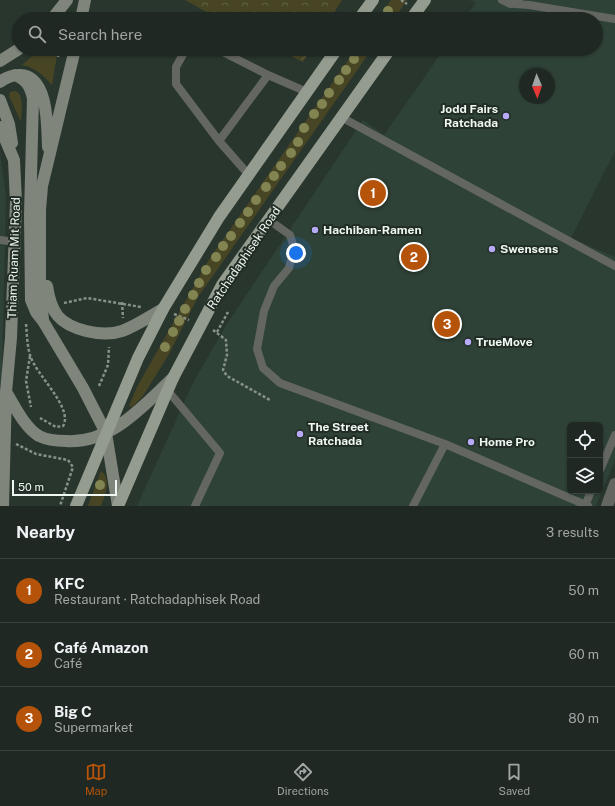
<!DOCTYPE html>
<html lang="en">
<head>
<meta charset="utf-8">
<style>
	:root { --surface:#1f2822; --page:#2c342f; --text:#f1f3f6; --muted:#a1a6a5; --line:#3c4440; --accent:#b45309 }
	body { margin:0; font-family:"Public Sans",sans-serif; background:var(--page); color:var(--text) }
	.controls { position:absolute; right:12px; bottom:12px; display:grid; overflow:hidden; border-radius:6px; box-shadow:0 1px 3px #0004 }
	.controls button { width:36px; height:36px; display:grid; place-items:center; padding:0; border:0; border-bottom:1px solid var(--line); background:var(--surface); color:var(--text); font:20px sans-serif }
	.compass { position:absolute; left:519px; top:68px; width:36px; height:36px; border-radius:50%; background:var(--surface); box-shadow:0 1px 3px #0004; rotate:178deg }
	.scale { position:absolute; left:12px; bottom:10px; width:105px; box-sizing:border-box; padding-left:4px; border:2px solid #eef7f1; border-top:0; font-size:11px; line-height:14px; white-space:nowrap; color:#eef7f1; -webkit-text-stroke:3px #202c24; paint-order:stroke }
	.you { position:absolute; left:296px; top:253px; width:14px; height:14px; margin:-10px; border:3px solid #fff; border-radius:50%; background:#1a73e8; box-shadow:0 0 0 6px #1a73e833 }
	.badge { display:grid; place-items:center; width:26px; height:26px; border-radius:50%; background:var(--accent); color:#fff; font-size:13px; font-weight:700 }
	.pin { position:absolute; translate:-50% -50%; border:2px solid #fff; box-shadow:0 1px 4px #0006 }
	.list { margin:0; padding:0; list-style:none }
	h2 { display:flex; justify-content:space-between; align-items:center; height:52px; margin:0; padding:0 16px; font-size:17px }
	h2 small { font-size:13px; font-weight:400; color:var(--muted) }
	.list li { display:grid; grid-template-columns:26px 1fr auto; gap:12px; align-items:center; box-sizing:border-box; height:64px; padding:0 16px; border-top:1px solid var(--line) }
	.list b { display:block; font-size:15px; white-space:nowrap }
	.list p { margin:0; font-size:13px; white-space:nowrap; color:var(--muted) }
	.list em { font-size:13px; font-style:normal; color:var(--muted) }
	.icon { flex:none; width:22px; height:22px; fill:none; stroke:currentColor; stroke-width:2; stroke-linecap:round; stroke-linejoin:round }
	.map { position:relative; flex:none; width:615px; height:506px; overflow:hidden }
	.search { position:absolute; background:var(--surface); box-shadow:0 1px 3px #0004; left:12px; right:12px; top:12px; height:44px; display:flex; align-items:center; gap:10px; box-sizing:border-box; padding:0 14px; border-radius:22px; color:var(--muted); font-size:15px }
	.sheet { height:244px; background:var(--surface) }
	nav { display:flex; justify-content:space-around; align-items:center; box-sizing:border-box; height:56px; border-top:1px solid var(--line); background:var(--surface); font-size:11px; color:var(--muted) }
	nav a { display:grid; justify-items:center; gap:2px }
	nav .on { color:var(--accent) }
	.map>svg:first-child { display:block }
	.built { fill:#2f4237; fill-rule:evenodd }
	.green { fill:#484525 }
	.forest { fill:url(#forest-crowns) }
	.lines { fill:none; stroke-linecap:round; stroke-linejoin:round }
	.path { stroke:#86918a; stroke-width:2.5; stroke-dasharray:3 2; stroke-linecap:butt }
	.lane { stroke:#646761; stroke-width:8 }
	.street { stroke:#646761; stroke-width:12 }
	.secondary { stroke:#7f857b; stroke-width:12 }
	.primary { stroke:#949b8f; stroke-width:12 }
	.tree { fill:#828552 }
	.poi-dot { fill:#b7abf8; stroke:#202c24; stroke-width:1.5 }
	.labels { text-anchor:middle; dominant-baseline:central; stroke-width:4; stroke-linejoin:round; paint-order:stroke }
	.poi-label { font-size:12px; font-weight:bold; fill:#eef7f1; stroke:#202c24; text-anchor:start }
	.street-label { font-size:12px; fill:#eef7f1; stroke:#202c24 }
</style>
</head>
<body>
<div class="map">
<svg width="615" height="506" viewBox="0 0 615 506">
	<defs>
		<pattern id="forest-crowns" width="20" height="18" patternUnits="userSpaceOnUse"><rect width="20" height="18" fill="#484525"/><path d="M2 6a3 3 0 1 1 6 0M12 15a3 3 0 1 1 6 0" fill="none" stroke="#636145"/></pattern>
	</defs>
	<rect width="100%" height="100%" fill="#29362e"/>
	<path class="built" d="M468,0H615V151L571,238L615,257V460L596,506H137L193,383L225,327L363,120L384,135L444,49H596V19H465L476,2ZM525,74H549V98H525ZM570,425H600V491H570Z
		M0,153L6,196L0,457Z"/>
	<path class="green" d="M391,0H407L394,19H378Z
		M40,49H58L52,85C43,75 36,68 22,65Z
		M356,49H372L198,297L169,354L143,396L132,407L129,406L137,387L208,261Z
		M16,91L20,95L22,105L21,122L9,96L10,92Z
		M101,471C112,479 105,495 101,506H88Z"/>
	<path class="forest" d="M185,0H342L330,19H219Z
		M277,49H311L303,62Z"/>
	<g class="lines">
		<path class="path" d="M401,0L407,4
			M58,57L60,49
			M122,302L123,318
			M64,303L87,298L141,307
			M174,314L189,320
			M26,324C27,334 27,345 30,355C35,374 74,408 63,426L56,427L40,418
			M213,330L226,340L227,355L223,370L227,376L270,400
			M217,332L228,312
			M30,356L26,381L31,407
			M99,386L108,365L109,347
			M16,444L36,454L68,460L73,467L60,506"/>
		<path class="lane" d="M502,0L510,4L520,3
			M515,4L529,5L615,19
			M186,49L176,67V84L219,141L248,174
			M217,49L268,75L307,92
			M341,117L615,266
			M219,141L268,75
			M269,220L290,235L294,248L289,268L274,286L264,311L257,349L263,368L280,383L445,444L588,506
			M0,240L16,242
			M168,391L220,453L195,506
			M600,470L615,435
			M413,506L445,444
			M585,506L591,491"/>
		<path class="street" d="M607,506L615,484"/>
		<path class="secondary" d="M52,19L67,0
			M81,19L85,0
			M0,61L19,49
			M15,75C27,80 30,86 33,98L30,215L31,300L36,312L43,321L83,388L106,433L118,506
			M0,82C6,77 12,75 20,75C49,76 47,127 48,147
			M0,100L9,124L12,143
			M0,127L14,160L16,202L11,338L6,392L3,506
			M47,286C51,313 59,324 86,331C98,334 110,335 122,331C136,326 150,316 163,309
			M43,320L40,285V210L42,186L75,49
			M6,392C15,406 24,427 39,436C47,440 56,441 66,441C111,444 143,406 173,378"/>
		<path class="primary" d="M359,19L373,0
			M411,19L425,0
			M76,506L138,358L163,309L219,217L337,49
			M118,506L173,378L222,285L390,49"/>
	</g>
	<g class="tree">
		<circle cx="388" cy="11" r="5"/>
		<circle cx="354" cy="59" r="5"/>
		<circle cx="346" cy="70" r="5"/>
		<circle cx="339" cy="80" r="5"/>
		<circle cx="329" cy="93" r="5"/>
		<circle cx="322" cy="104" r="5"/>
		<circle cx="314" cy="114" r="5"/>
		<circle cx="304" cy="128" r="5"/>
		<circle cx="298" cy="142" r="5"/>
		<circle cx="291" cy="153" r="5"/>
		<circle cx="281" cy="166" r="5"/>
		<circle cx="274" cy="176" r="5"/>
		<circle cx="266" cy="187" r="5"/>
		<circle cx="256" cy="200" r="5"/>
		<circle cx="248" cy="212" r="5"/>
		<circle cx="240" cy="223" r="5"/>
		<circle cx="231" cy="236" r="5"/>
		<circle cx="223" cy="246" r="5"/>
		<circle cx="216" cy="257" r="5"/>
		<circle cx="206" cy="270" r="5"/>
		<circle cx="199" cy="283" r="5"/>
		<circle cx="193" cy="295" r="5"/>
		<circle cx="185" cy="309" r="5"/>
		<circle cx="179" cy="321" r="5"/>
		<circle cx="173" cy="332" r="5"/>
		<circle cx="165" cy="347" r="5"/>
		<circle cx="100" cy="485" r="5"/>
	</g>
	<g class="poi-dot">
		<circle cx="506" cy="116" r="4"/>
		<circle cx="315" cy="230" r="4"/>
		<circle cx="492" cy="249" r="4"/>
		<circle cx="468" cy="342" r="4"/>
		<circle cx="300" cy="434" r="4"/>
		<circle cx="471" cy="442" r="4"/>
	</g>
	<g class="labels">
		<g class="poi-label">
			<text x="498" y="109" text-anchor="end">Jodd Fairs<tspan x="498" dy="14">Ratchada</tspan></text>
			<text x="323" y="230">Hachiban-Ramen</text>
			<text x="500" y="249">Swensens</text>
			<text x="476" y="342">TrueMove</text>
			<text x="308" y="427">The Street<tspan x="308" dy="14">Ratchada</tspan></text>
			<text x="479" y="442">Home Pro</text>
		</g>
		<g class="street-label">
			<text transform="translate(14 258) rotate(-88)">Thiam Ruam Mit Road</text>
			<text transform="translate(244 258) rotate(-56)">Ratchadaphisek Road</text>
		</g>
	</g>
</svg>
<div class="controls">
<button><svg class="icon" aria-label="locate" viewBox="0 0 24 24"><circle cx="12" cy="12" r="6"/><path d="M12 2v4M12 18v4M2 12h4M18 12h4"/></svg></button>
<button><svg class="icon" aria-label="layers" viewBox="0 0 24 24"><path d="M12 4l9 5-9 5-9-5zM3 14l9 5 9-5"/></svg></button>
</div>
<svg class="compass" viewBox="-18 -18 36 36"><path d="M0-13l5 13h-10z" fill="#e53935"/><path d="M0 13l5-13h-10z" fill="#a1a6a5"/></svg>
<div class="scale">50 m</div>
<div class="you"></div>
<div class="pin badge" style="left:373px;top:193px">1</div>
<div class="pin badge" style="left:414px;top:257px">2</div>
<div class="pin badge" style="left:447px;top:324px">3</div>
<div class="search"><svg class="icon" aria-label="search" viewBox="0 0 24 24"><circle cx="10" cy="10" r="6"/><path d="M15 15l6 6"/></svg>Search here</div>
</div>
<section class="sheet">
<h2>Nearby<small>3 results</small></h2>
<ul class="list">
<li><span class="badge">1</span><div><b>KFC</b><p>Restaurant · Ratchadaphisek Road</p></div><em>50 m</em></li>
<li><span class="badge">2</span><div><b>Café Amazon</b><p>Café</p></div><em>60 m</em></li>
<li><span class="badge">3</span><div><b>Big C</b><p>Supermarket</p></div><em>80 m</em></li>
</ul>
</section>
<nav>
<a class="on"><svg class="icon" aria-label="map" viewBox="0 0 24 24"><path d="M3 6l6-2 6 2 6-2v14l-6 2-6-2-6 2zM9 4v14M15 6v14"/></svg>Map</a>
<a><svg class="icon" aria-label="directions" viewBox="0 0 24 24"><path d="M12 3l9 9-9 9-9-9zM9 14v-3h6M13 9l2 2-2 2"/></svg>Directions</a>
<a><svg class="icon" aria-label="saved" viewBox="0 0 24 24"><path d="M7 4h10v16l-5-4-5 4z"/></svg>Saved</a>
</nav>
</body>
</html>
